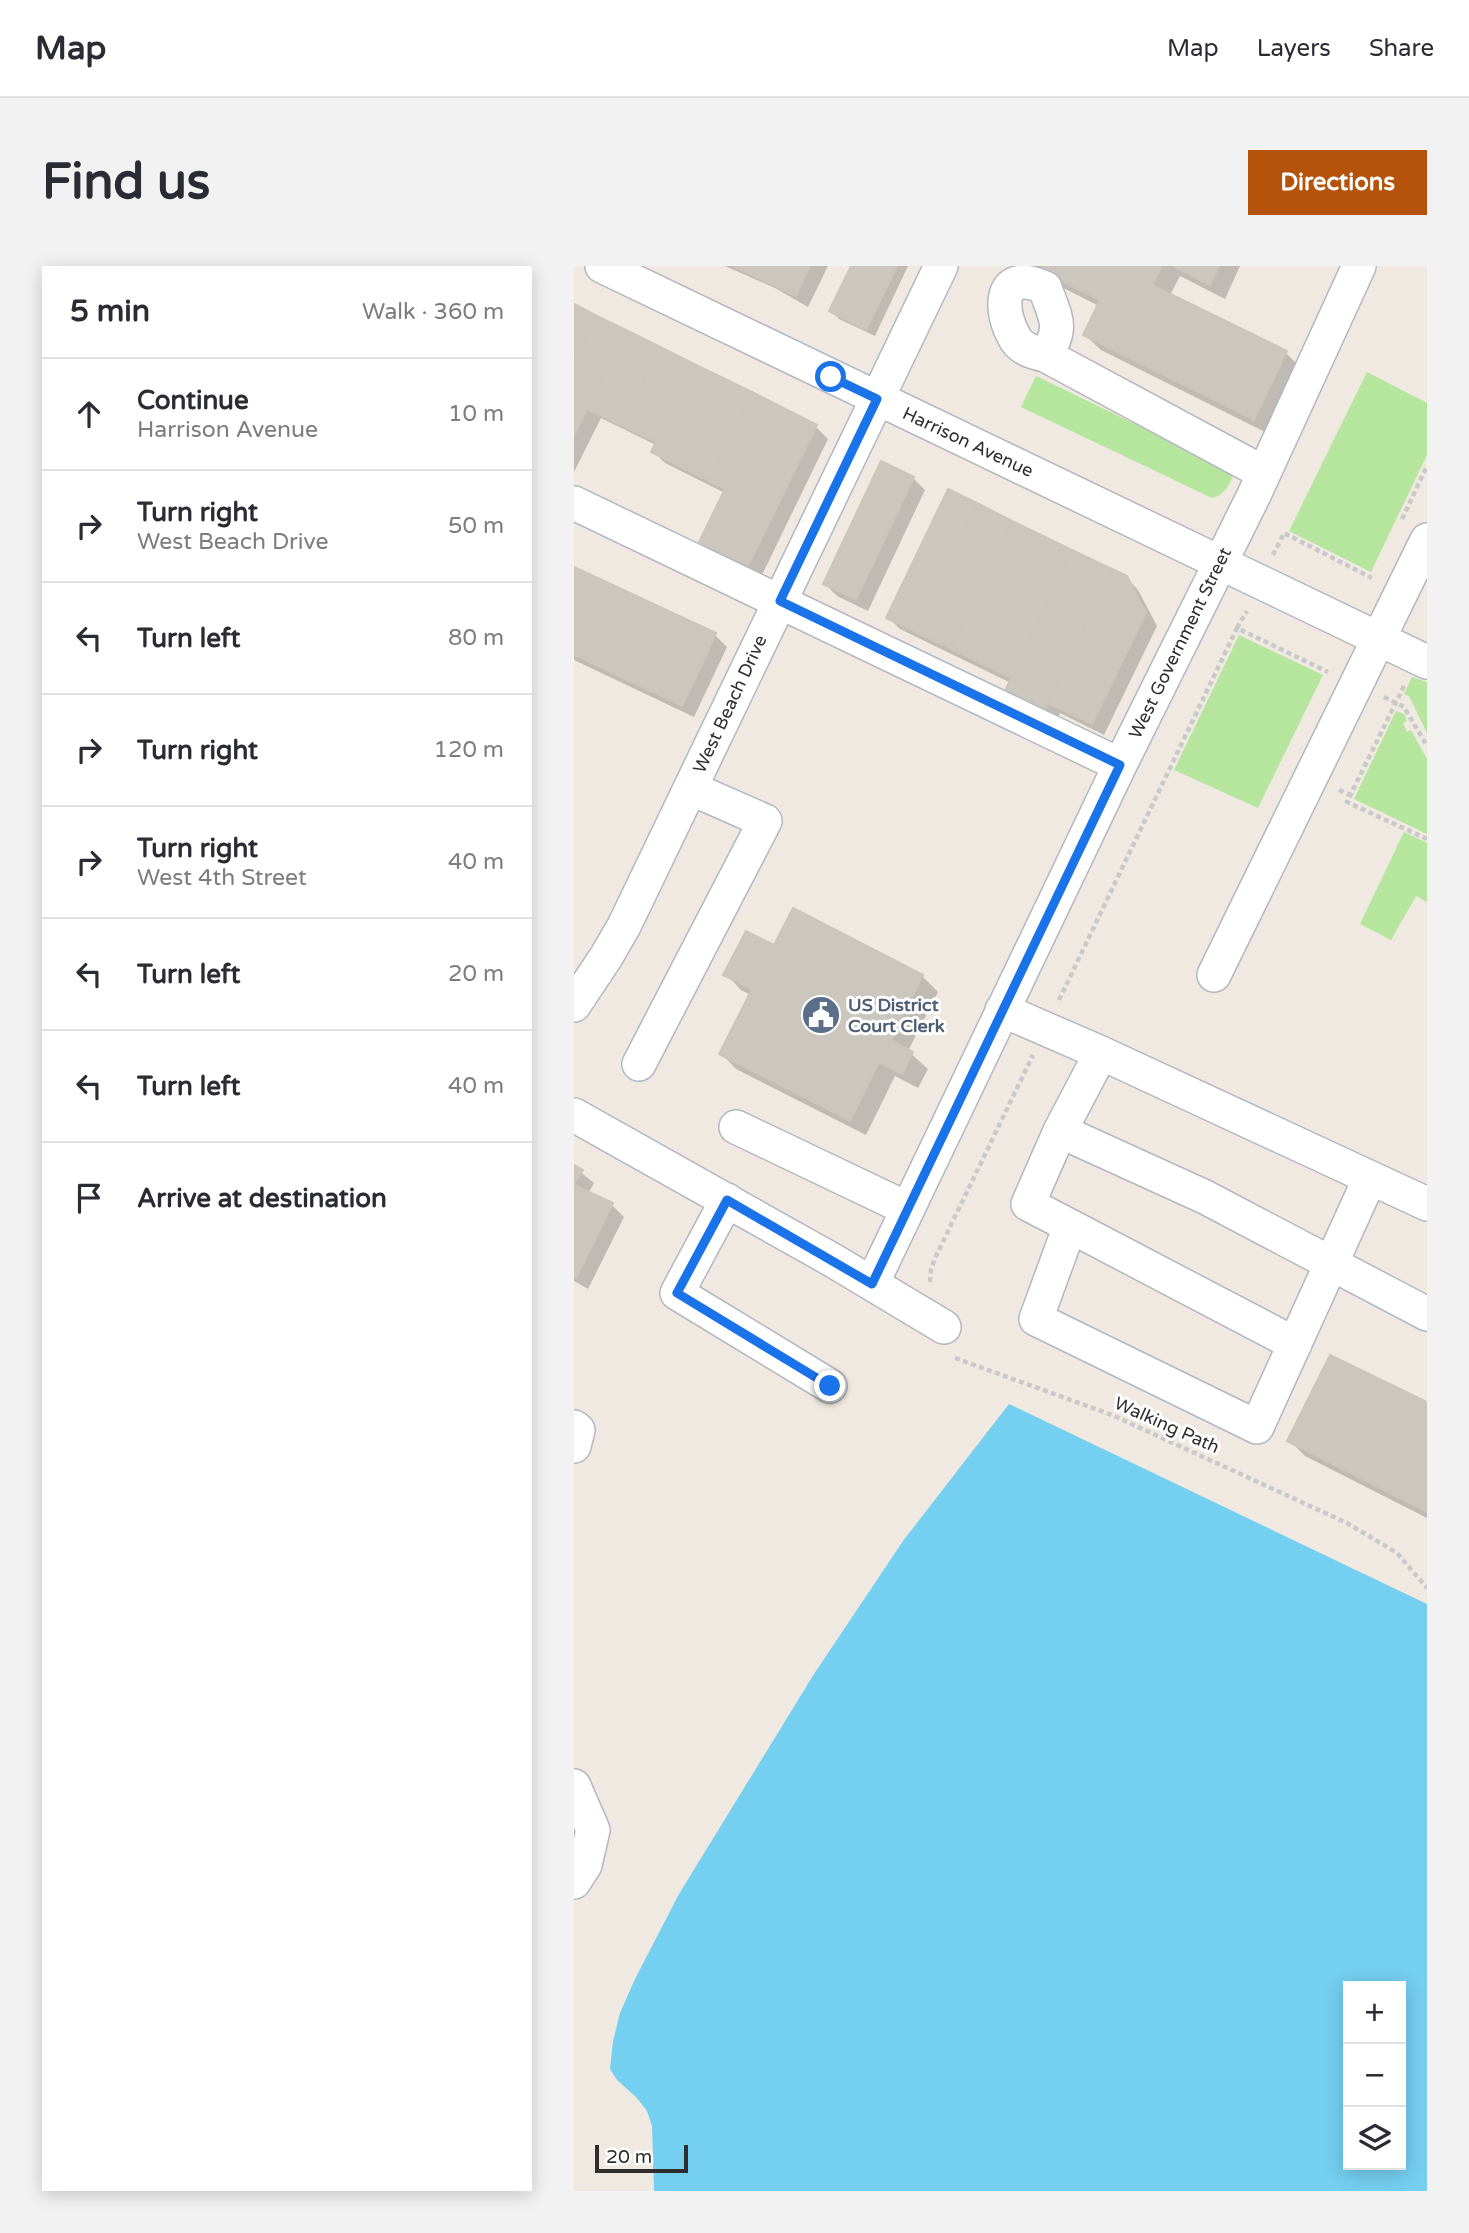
<!DOCTYPE html>
<html lang="en">
<head>
<meta charset="utf-8">
<style>
	:root { --surface:#fff; --page:#f2f2f3; --text:#2b2b33; --muted:#7c7c81; --line:#e1e1e2; --accent:#b45309 }
	body { margin:0; font-family:"Varela Round",sans-serif; background:var(--page); color:var(--text) }
	.controls { position:absolute; right:21px; bottom:21px; display:grid; overflow:hidden; border-radius:0px; box-shadow:0 4px 18px #0003 }
	.controls button { width:63px; height:63px; display:grid; place-items:center; padding:0; border:0; border-bottom:2px solid var(--line); background:var(--surface); color:var(--text); font:35px sans-serif }
	.scale { position:absolute; left:21px; bottom:18px; width:93px; box-sizing:border-box; padding-left:7px; border:4px solid #2e2e2e; border-top:0; font-size:19px; line-height:24px; white-space:nowrap; color:#2e2e2e; -webkit-text-stroke:5px #fff; paint-order:stroke }
	.stop { position:absolute; width:21px; height:21px; margin:-16px; border:5px solid #1a73e8; border-radius:50%; background:#fff }
	.stop.end { background:#1a73e8; border-color:#fff; box-shadow:0 2px 7px #0008 }
	.list { margin:0; padding:0; list-style:none }
	h2 { display:flex; justify-content:space-between; align-items:center; height:91px; margin:0; padding:0 28px; font-size:30px }
	h2 small { font-size:23px; font-weight:400; color:var(--muted) }
	.list li { display:grid; grid-template-columns:46px 1fr auto; gap:21px; align-items:center; box-sizing:border-box; height:112px; padding:0 28px; border-top:2px solid var(--line) }
	.list b { display:block; font-size:26px; white-space:nowrap }
	.list p { margin:0; font-size:23px; white-space:nowrap; color:var(--muted) }
	.list em { font-size:23px; font-style:normal; color:var(--muted) }
	.icon { flex:none; width:38px; height:38px; fill:none; stroke:currentColor; stroke-width:2; stroke-linecap:round; stroke-linejoin:round }
	.map { position:relative; flex:none; width:853px; height:1925px; overflow:hidden; border-radius:0px }
	header { display:flex; align-items:center; gap:42px; box-sizing:border-box; height:98px; padding:0 35px; background:var(--surface); border-bottom:2px solid var(--line) }
	header strong { font-size:33px }
	nav { display:flex; gap:38px; margin-inline-start:auto; font-size:24px }
	.intro { display:flex; align-items:center; justify-content:space-between; box-sizing:border-box; height:168px; padding:0 42px }
	h1 { margin:0; font-size:49px }
	.button { padding:18px 32px; border-radius:0px; background:var(--accent); color:#fff; font-size:24px; font-weight:700 }
	main { display:flex; gap:42px; padding:0 42px }
	aside { flex:1; background:var(--surface); border-radius:0px; box-shadow:0 4px 18px #0003 }
	.map>svg:first-child { display:block }
	.green { fill:#b6e59e }
	.water { fill:#75cff0; fill-rule:evenodd }
	.shadow { fill:#0003 }
	.building { fill:#cbc7bf; stroke:#cbc5ba; stroke-width:2 }
	.lines { fill:none; stroke-linecap:round; stroke-linejoin:round }
	.minor-casing { stroke:#b4b7c1; stroke-width:36 }
	.path { stroke:#c9c9c9; stroke-width:4.5; stroke-dasharray:5 3.5; stroke-linecap:butt }
	.minor { stroke:#fff; stroke-width:33 }
	.route { stroke:#1a73e8; stroke-width:9 }
	.labels { text-anchor:middle; dominant-baseline:central; stroke-width:6; stroke-linejoin:round; paint-order:stroke }
	.street-label { font-size:18px; fill:#2e2e2e; stroke:#fff }
	.service-label { font-size:18px; font-weight:bold; fill:#4e5e75; stroke:#fff; text-anchor:start }
</style>
</head>
<body>
<header>
<strong>Map</strong>
<nav><a>Map</a><a>Layers</a><a>Share</a></nav>
</header>
<div class="intro"><h1>Find us</h1><a class="button">Directions</a></div>
<main>
<aside>
<h2>5 min<small>Walk · 360 m</small></h2>
<ul class="list">
<li><svg class="icon" aria-label="ahead" viewBox="0 0 24 24"><path d="M12 20V5M6 11l6-6 6 6"/></svg><div><b>Continue</b><p>Harrison Avenue</p></div><em>10 m</em></li>
<li><svg class="icon" aria-label="right" viewBox="0 0 24 24"><path d="M7 20v-9h11M14 6l5 5-5 5"/></svg><div><b>Turn right</b><p>West Beach Drive</p></div><em>50 m</em></li>
<li><svg class="icon" aria-label="left" viewBox="0 0 24 24"><path d="M17 20v-9H6M10 6l-5 5 5 5"/></svg><div><b>Turn left</b></div><em>80 m</em></li>
<li><svg class="icon" aria-label="right" viewBox="0 0 24 24"><path d="M7 20v-9h11M14 6l5 5-5 5"/></svg><div><b>Turn right</b></div><em>120 m</em></li>
<li><svg class="icon" aria-label="right" viewBox="0 0 24 24"><path d="M7 20v-9h11M14 6l5 5-5 5"/></svg><div><b>Turn right</b><p>West 4th Street</p></div><em>40 m</em></li>
<li><svg class="icon" aria-label="left" viewBox="0 0 24 24"><path d="M17 20v-9H6M10 6l-5 5 5 5"/></svg><div><b>Turn left</b></div><em>20 m</em></li>
<li><svg class="icon" aria-label="left" viewBox="0 0 24 24"><path d="M17 20v-9H6M10 6l-5 5 5 5"/></svg><div><b>Turn left</b></div><em>40 m</em></li>
<li><svg class="icon" aria-label="arrive" viewBox="0 0 24 24"><path d="M6 21V4h12l-3 4 3 4H6"/></svg><div><b>Arrive at destination</b></div></li>
</ul>
</aside>
<div class="map">
<svg width="853" height="1925" viewBox="0 0 853 1925">
	<rect width="100%" height="100%" fill="#efe9e1"/>
	<path class="green" d="M793,106L853,137V189L797,306L715,265Z
		M462,110L654,203L660,208C654,220 651,229 638,232L447,141Z
		M665,369L749,409L684,542L600,504Z
		M838,411L853,416V467L835,430L830,428Z
		M822,445L830,448L833,455L829,457L833,466L837,464L853,493V568L780,533Z
		M830,566L853,577V636L842,630L817,674L786,658Z"/>
	<path class="water" d="M435,1138L853,1338V1925H80L78,1860L73,1845L63,1832L43,1814L36,1803L39,1775L46,1747L61,1713L105,1628L240,1408L329,1275ZM774,1720H827V1899H774Z"/>
	<path class="shadow" d="M151,0H254L234,41L201,22Z
		M279,0H334L301,70L265,53L257,45Z
		M446,0H666L651,33L606,10L596,29L712,87L727,102L695,168L527,84L511,69L525,40Z
		M0,40L242,161L254,173L187,311L139,288L127,276L151,227L91,197L79,185L82,179L27,152L0,206Z
		M339,212L351,224L294,345L263,330L251,318Z
		M374,226L552,311L564,324L583,360L530,469L486,447L482,456L437,417L326,363L314,351Z
		M0,303L141,369L153,381L120,451L0,394Z
		M219,645L348,710L364,726L334,785L354,803L344,822L321,810L292,869L162,803L147,787L177,729L167,724L152,708L201,681Z
		M0,901L20,917L14,928L38,939L50,951L14,1023L0,1015Z
		M853,1138V1252L731,1190L715,1174Z"/>
	<path class="building" d="M160,0H198L190,15Z
		M198,0H236L222,30L190,15Z
		M277,0H323L292,64L255,45Z
		M458,0H588L578,19L713,85L680,154L509,69L526,34Z
		M599,0H645L636,19Z
		M0,38L23,50L0,97Z
		M23,50L52,64L0,170V97Z
		M52,64L86,81L48,160L13,143Z
		M86,81L120,98L82,176L48,160Z
		M120,98L178,126L135,215L77,186Z
		M178,126L243,159L174,300L125,276L151,223L135,215Z
		M307,195L340,211L282,334L249,318Z
		M374,223L403,237L341,366L312,352Z
		M403,237L438,255L377,383L341,366Z
		M438,255L498,284L437,412L377,383Z
		M498,284L538,303L470,446L430,427Z
		M0,301L142,367L126,403L0,344Z
		M538,303L553,310L572,347L518,458L474,437Z
		M0,344L126,403L108,440L0,389Z
		M219,642L349,709L317,774L339,786L328,808L305,796L276,855L145,788L178,723L149,709L172,665L200,679Z
		M0,899L9,904L0,918Z
		M0,919L39,937L2,1012L0,1011Z
		M756,1089L853,1136V1246L713,1175Z"/>
	<g class="lines">
		<g class="minor-casing">
			<path id="minor" d="M28,0L853,396
				M471,89C491,62 481,51 471,22C424,0 424,45 442,74C449,84 461,87 471,89L690,207
				M0,237L546,499
				M640,709L853,274
				M0,739L32,691L50,660L367,0
				M428,744L527,787L853,938
				M527,787L486,865L454,938L496,960L462,1053L683,1161L796,912
				M65,798L191,555L116,522
				M0,849L260,995L370,1061
				M162,861L334,943
				M486,865L631,931L853,1048
				M153,934L103,1027L256,1120
				M496,960L721,1078
				M298,1018L546,499L680,229L785,0
				M0,1161L4,1164L0,1180
				M0,1520L19,1564L11,1599L0,1616"/>
		</g>
		<path class="path" d="M828,253L853,200
			M699,289L710,267L798,312
			M663,362L673,345
			M830,420L773,536L853,573
			M810,431L830,441L853,480
			M765,524L776,529
			M485,734L663,362L754,406
			M356,1016L357,1003L362,990L459,789
			M381,1092L538,1149L773,1257L823,1287L853,1322"/>
		<use href="#minor" class="minor"/>
	</g>
	<g class="lines">
		<path class="route" d="M256,1120L103,1027L153,934L298,1018L546,499L206,335L303,133L257,111"/>
	</g>
	<defs>
		<g id="civic-disc" transform="scale(2.0125)"><circle r="9.5" fill="#5c6f8a" stroke="#fff"/><path d="M-.6-6.5H3V-4.5H.6V-3L4-1V1h2V6H-6V1h2V-1L-.6-3ZM-1.2 2.5V6h2.4V2.5Z" fill="#fff"/></g>
	</defs>
	<g fill-rule="evenodd">
		<use href="#civic-disc" x="247" y="749"/>
	</g>
	<g class="labels">
		<g class="street-label">
			<text transform="translate(394 176) rotate(25)">Harrison Avenue</text>
			<text transform="translate(606 377) rotate(-64)">West Government Street</text>
			<text transform="translate(156 438) rotate(-65)">West Beach Drive</text>
			<text transform="translate(593 1159) rotate(24)">Walking Path</text>
		</g>
		<g class="service-label">
			<text x="274" y="739">US District<tspan x="274" dy="21">Court Clerk</tspan></text>
		</g>
	</g>
</svg>
<div class="controls">
<button>+</button>
<button>−</button>
<button><svg class="icon" aria-label="layers" viewBox="0 0 24 24"><path d="M12 4l9 5-9 5-9-5zM3 14l9 5 9-5"/></svg></button>
</div>
<div class="scale">20 m</div>
<div class="stop" style="left:257px;top:111px"></div>
<div class="stop end" style="left:256px;top:1120px"></div>
</div>
</main>
</body>
</html>
